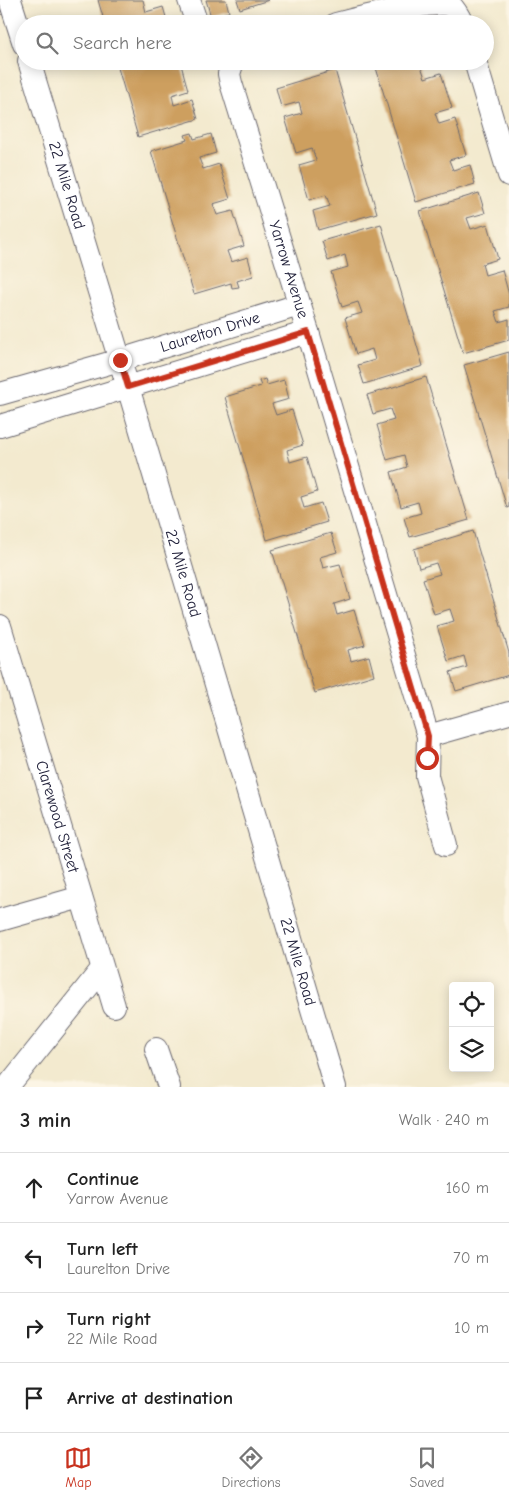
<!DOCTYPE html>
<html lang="en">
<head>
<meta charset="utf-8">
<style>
	:root { --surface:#fff; --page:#f6f6f6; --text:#222; --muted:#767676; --line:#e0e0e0; --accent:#c8321e }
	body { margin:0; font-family:"Comic Neue",sans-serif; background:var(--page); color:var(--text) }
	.controls { position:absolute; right:15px; bottom:15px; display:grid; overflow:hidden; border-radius:5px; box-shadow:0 2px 12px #0003 }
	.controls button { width:45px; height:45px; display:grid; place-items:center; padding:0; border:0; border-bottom:1px solid var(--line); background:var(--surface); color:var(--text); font:25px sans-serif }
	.stop { position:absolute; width:15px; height:15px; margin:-11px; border:4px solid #c8321e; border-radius:50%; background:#fff }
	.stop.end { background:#c8321e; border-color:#fff; box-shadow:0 1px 5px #0008 }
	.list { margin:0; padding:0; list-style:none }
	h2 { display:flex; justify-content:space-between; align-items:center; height:65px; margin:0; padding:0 20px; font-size:21px }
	h2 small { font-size:16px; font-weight:400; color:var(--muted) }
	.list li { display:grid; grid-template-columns:32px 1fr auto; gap:15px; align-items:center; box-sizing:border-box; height:70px; padding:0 20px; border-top:1px solid var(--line) }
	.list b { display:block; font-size:19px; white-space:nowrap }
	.list p { margin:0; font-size:16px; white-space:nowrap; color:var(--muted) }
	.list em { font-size:16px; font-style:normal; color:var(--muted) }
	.icon { flex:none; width:28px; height:28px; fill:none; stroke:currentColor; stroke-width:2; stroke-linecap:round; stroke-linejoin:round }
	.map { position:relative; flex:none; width:509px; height:1087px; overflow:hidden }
	.search { position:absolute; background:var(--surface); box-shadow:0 2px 12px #0003; left:15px; right:15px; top:15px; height:55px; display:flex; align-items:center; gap:12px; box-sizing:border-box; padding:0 18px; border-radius:28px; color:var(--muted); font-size:19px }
	.sheet { height:345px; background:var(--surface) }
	nav { display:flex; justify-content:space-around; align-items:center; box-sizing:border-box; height:70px; border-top:1px solid var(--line); background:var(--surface); font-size:14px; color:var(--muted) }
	nav a { display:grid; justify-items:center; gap:2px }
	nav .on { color:var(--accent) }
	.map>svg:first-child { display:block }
	.building { fill:#cd9f5f }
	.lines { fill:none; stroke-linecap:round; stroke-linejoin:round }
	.minor-casing { stroke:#6b686f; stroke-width:24 }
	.minor { stroke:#fff; stroke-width:22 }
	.route { stroke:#c8321e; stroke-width:6 }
	.labels { text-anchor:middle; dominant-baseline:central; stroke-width:5; stroke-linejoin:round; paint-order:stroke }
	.street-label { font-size:16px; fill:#22223b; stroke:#fcf5e5 }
</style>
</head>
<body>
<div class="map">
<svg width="509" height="1087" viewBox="0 0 509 1087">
	<rect width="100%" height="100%" fill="#fcf5e5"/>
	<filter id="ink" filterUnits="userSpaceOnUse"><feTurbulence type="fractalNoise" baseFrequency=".02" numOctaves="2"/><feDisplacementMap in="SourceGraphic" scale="10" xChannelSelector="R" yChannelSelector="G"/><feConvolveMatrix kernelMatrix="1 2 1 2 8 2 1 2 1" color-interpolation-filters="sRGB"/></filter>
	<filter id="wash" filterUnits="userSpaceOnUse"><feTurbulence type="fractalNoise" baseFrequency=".0096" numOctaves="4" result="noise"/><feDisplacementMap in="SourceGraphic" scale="20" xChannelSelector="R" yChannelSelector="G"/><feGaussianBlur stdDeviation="1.12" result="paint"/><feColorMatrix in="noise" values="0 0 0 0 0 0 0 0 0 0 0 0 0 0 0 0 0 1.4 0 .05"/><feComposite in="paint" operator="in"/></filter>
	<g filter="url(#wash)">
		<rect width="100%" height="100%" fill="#f3eacf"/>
		<g id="blocks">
			<path class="building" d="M98,0H143L146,12L163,7L168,24H105Z
				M206,0H226L229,12L211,17Z
				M237,0H269L240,9Z
				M116,61H180L188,90L172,95L174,105L192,99L198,119L138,137Z
				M374,61H436L421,66L425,78L441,73L452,108L435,113L439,124L455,119L466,155L449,160L453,170L470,165L475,184L416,202Z
				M335,70L377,213L318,230L313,211L330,206L326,195L309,200L299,165L316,160L312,148L296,153L285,118L302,113L299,102L281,107L276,88Z
				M192,133L194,139L211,134L216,153L199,158L203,169L219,164L230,199L213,204L217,215L233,211L244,246L227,251L231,262L248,257L253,276L237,281L239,287L232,288L231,283L194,294L151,151L187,140L185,135Z
				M479,193L485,213L467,218L471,229L488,224L498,259L482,264L485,275L502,270L509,295V307L495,311L499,322L509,319V340L463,353L420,211Z
				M381,224L423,366L364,384L358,365L375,360L372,349L356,354L345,318L362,313L358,302L342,307L331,272L348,267L345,255L328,261L322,241Z
				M509,352V507L507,508L464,365Z
				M426,377L469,520L410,537L404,518L421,513L418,502L401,507L391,472L407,467L404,455L387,460L377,425L394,420L390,409L373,414L367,395Z
				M265,379L267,385L284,380L289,399L272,404L276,415L292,410L303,445L287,450L290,462L307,457L317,492L301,497L304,508L321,503L327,522L267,540L225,397L261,386L259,381Z
				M473,531L509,653V675L456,691L450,672L467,667L464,656L448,661L437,626L454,621L450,609L434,614L423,579L440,574L436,563L419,568L414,549Z
				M331,533L337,552L320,557L323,568L340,564L350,599L334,604L337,615L354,610L365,645L348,650L351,661L369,656L374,675L315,693L272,550Z"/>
		</g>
	</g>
	<g filter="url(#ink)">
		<use href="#blocks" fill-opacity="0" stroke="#6b686f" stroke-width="1"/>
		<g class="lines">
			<g class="minor-casing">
				<g id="minor">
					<path d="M10,0L24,44"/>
					<path d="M189,0L197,24"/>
					<path d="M336,24C359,18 432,0 450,5C455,8 459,18 463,24"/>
					<path id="s1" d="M29,61L128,387L335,1087"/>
					<path id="s2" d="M233,61L229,74L231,83L308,332L428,736L427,776L446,845"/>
					<path d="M475,61L509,175"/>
					<path id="s3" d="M0,394L120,360L299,305"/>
					<path d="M0,426L308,332"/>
					<path id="s4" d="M0,626L114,1006"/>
					<path d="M428,736L509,713"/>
					<path d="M0,920L81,897"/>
					<path d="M156,1049L169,1087"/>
					<path d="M9,1085L102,969"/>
				</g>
			</g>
			<use href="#minor" class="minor"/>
		</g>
	</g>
	<g class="lines" filter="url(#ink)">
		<path class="route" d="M120,360L128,387L308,332L428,736L427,758"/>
	</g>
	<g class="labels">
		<g class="street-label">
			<text stroke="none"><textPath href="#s1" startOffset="130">22 Mile Road</textPath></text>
			<text stroke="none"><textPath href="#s2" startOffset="218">Yarrow Avenue</textPath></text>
			<text stroke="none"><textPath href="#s3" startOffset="219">Laurelton Drive</textPath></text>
			<text stroke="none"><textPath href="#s1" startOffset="535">22 Mile Road</textPath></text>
			<text stroke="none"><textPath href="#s4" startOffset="199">Clarewood Street</textPath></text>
			<text stroke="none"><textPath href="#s1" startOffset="940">22 Mile Road</textPath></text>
		</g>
	</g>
</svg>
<div class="controls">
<button><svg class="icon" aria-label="locate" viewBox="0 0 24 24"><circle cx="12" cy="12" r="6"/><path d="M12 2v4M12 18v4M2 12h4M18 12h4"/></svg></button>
<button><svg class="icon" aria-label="layers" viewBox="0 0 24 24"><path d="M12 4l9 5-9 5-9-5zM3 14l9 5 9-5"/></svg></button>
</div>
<div class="stop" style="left:427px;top:758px"></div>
<div class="stop end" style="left:120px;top:360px"></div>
<div class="search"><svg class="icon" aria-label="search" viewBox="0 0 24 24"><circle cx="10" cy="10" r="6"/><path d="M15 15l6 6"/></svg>Search here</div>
</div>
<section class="sheet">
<h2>3 min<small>Walk · 240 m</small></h2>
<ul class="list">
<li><svg class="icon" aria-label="ahead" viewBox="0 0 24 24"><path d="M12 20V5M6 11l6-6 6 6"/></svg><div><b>Continue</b><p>Yarrow Avenue</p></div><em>160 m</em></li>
<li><svg class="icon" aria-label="left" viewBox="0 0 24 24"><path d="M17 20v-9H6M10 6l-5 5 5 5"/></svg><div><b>Turn left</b><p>Laurelton Drive</p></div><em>70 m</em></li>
<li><svg class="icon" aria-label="right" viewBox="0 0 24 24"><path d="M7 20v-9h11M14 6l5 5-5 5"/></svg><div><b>Turn right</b><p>22 Mile Road</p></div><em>10 m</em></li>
<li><svg class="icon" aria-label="arrive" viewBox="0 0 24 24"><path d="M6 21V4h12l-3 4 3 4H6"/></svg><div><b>Arrive at destination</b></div></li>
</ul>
</section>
<nav>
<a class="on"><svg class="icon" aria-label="map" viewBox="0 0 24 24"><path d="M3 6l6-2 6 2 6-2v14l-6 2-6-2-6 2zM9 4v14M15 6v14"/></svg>Map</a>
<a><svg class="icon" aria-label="directions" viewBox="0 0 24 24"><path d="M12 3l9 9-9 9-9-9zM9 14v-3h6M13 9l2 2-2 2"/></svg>Directions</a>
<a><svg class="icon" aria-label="saved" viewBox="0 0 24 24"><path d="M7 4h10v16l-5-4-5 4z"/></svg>Saved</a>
</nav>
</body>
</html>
